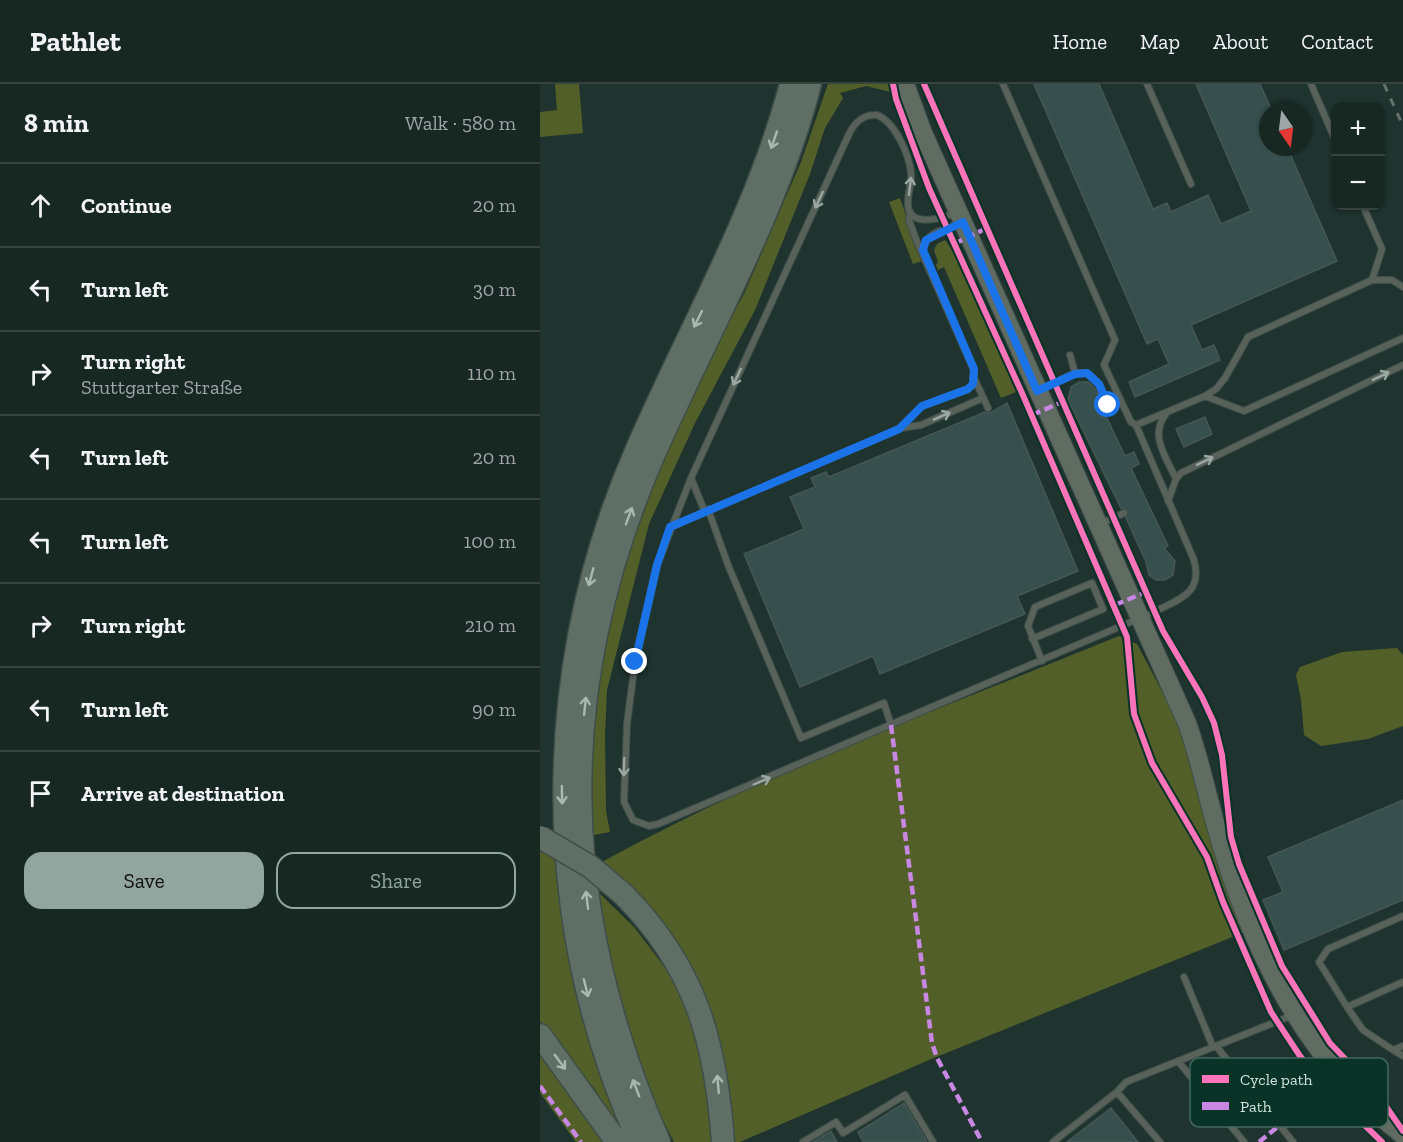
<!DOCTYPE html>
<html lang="en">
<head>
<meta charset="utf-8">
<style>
	:root { --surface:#172722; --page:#202f2a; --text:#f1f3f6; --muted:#9ea5a5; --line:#364440; --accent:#91a69f }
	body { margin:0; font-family:"Zilla Slab",serif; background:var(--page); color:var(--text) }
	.controls { position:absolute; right:18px; top:18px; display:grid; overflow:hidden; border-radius:12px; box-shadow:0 2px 4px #0004 }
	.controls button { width:54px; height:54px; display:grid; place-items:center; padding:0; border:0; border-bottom:2px solid var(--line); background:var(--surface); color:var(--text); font:30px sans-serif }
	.compass { position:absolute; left:719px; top:18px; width:54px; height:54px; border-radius:50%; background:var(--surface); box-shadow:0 2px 4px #0004; rotate:166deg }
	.stop { position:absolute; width:18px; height:18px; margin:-14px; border:4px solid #1a73e8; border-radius:50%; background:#fff }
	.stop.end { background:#1a73e8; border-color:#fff; box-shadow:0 2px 6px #0008 }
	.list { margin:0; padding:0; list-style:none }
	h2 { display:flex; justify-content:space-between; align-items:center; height:78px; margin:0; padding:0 24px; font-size:26px }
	h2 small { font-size:20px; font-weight:400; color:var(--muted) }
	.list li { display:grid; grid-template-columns:39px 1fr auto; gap:18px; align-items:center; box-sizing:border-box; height:84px; padding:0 24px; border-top:2px solid var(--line) }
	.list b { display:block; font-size:22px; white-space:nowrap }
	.list p { margin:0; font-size:20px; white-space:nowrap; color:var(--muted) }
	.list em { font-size:20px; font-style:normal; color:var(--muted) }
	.actions { display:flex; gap:12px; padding:18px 24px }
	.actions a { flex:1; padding:14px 0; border:2px solid var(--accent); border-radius:18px; text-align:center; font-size:21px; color:var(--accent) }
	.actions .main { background:var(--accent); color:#111 }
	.icon { flex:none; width:33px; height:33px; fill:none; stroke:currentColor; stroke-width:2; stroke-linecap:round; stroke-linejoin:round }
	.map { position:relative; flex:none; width:863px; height:1058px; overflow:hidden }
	header { display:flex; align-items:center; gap:36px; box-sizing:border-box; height:84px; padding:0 30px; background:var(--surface); border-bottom:2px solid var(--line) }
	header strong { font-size:28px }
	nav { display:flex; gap:33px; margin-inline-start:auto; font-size:21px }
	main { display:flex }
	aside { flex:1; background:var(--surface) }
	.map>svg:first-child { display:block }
	.green { fill:#535f29 }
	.building { fill:#38504d; stroke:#455754; stroke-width:1.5 }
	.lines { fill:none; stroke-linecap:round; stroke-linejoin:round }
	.lane-casing { stroke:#3d4e49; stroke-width:8 }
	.secondary-casing { stroke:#3d4e49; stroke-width:20 }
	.highway-casing { stroke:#3d4e49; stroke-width:25 }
	.lane { stroke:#58615a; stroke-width:6 }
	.secondary { stroke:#606b62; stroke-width:18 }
	.highway { stroke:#606f65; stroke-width:22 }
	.rail { stroke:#65716b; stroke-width:3; stroke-dasharray:8 8; stroke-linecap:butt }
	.highway-bridge-casing { stroke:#3d4e49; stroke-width:25; stroke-linecap:butt }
	.highway-bridge { stroke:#606f65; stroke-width:22 }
	.quiet { stroke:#c787e3; stroke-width:4.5; stroke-dasharray:9 4.5; stroke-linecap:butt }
	.cycleway-casing { stroke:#093327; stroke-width:10 }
	.cycleway { stroke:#fb73b8; stroke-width:6 }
	.oneway { stroke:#a8bbb2 }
	.oneway2 { stroke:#99a9a2 }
	.route { stroke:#1a73e8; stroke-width:8 }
	.key { fill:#093327; stroke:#44685d; stroke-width:1.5 }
	.key-label { font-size:16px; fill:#cfe4dc }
</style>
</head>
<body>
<header>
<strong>Pathlet</strong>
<nav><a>Home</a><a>Map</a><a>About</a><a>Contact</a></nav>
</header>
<main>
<aside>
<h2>8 min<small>Walk · 580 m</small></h2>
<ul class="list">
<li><svg class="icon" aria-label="ahead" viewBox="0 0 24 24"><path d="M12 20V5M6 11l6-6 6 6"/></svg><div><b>Continue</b></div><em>20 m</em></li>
<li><svg class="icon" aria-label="left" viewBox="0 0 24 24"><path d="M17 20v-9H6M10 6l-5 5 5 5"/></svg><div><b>Turn left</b></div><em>30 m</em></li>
<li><svg class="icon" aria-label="right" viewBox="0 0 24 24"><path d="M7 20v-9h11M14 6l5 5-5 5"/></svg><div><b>Turn right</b><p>Stuttgarter Straße</p></div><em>110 m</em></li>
<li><svg class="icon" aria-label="left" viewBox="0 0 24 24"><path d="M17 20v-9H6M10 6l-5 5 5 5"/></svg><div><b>Turn left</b></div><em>20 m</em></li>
<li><svg class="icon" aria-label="left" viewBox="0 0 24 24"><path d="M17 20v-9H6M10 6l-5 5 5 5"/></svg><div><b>Turn left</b></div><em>100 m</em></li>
<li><svg class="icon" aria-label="right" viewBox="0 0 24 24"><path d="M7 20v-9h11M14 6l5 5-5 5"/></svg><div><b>Turn right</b></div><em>210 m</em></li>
<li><svg class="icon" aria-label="left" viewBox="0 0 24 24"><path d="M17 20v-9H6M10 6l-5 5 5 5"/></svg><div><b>Turn left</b></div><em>90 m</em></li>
<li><svg class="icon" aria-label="arrive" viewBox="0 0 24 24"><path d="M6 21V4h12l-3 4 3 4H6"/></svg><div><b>Arrive at destination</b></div></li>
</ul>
<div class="actions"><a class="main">Save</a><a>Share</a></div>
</aside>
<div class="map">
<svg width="863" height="1058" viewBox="0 0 863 1058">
	<rect width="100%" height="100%" fill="#1f342e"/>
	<path class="green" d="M15,0H39L43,49L0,53V28L17,26Z
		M288,0H350L351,8L326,2L300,9L303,14L285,44L270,90L215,226L155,339L109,440L67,606L65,652L66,727L70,748L49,752L50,636L84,462L174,262L204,210L261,78Z
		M360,114L382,177L373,180L349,118Z
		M405,156L418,174L476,308L461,314L404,183L398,186L396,181L398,178L394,166L397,160Z
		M579,552L597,560L644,649L658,691L671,758L707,847L389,976L200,1058H190L173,942L62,778C226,687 406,623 579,552Z
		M857,564L863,571V642L828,655L781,662L764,651L761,616L756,591L760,583L802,568Z
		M0,763L15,772C23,834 31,896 50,956C61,990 77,1024 90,1058L53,1003L0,937Z
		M50,800L94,843L140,903L165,982L174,1058H134L116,1023L109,1021Z
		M0,963L71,1058H36L0,1009Z"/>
	<path class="building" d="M494,0H559L613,125L627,119L631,128L668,111L681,140L711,127L656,0H720L732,27H728V63H747L797,177L651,241L662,266L674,261L680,276L595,313L589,298L629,280L618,255L607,260Z
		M539,298H548L555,304L563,324L561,332L567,334L585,372L594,368L599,380L591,384L628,462L624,464L635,477L633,491L625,496H616L609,491L606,478L586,434L588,426L581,424L528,316L531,303Z
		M467,319L538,487L477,512L485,530L340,590L333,572L260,603L204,470L264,445L250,413L275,403L271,394L286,388L289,393L445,328L450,329Z
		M665,333L672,350L644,363L636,345Z
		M863,716V816L744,866L723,816L743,808L728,773Z
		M364,1019L387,1058H323L318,1048Z
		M571,1024L598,1058H527Z
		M291,1047L297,1058H273Z"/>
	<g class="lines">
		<g class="lane-casing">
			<path id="lane" d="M463,0L575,256L564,281L591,338L596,341L665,312L676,305L685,294L708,253L832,196H852L863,203
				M607,0L651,100
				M771,0L796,58
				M823,122L842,165L832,196
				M415,129C400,135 366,145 368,117C368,107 372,99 371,89C369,70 355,38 337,31C323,30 315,38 309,50L151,394L117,481L95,578L87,640L84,718L93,736L109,742L118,740L614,528C639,515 663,510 654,476L596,341
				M383,165C384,149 408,144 421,139
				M530,271L535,289
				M435,296L448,324
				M499,306L535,289H547L559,300L569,326L565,329
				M665,312L704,327L863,254
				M626,330C609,351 626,373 636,395
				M362,344L381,341L443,314
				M151,394L164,426
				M628,417L636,395L641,389L863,281
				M168,425L188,481L261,654L344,619L351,641
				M560,440L584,429
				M130,443L359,345L382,322L428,305L433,300L434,286L377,158L369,136L370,128
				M492,555L563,525L552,499L495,523L488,542L502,577
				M644,893L673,963
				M807,923L779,878L788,865L863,832
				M676,962L753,1058
				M863,962L853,966L863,972
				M853,966L823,946L807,923L863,898
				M638,977L704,1058
				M577,1008L620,1058
				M263,1058L296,1038L303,1049L365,1011L393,1058
				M513,1058L577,1008L586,998L753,931"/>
		</g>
		<g class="secondary-casing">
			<path id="secondary" d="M365,0L383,49L647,639C660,675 667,712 678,749C710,863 766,977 863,1051"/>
		</g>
		<g class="highway-casing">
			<path id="highway" d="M84,811C156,884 176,959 183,1058
				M0,951L77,1058
				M99,1058C0,837 0,587 97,365C150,243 217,129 251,0
				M119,1058C18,826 12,604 114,370C168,247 236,131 270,0"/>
		</g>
		<use href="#lane" class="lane"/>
		<use href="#secondary" class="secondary"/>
		<use href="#highway" class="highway"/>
		<path class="rail" d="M844,0L863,42"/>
		<g class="highway-bridge-casing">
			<path id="highway-bridge" d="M0,753L51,783L84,811"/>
		</g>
		<use href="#highway-bridge" class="highway-bridge"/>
		<path class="quiet" d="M414,160L447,144
			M492,331L522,318
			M575,521L606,508
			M351,641L392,959L397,974L442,1058
			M0,1002L41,1058
			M719,1058L740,1041"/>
		<g class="cycleway-casing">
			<path id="cycleway" d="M353,0L356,15L389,104L482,309L587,553L594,630L612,679L667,773L683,818L731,928L760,972L789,1007L842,1058
				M384,0L623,547L662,613L674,639L682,671L691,753L699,780L742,882L790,959L834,1005L863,1047"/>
		</g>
		<use href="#cycleway" class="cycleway"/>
	</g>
	<defs><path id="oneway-shaft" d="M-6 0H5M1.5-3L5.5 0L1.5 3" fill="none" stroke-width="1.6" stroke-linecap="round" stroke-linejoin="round" transform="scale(1.5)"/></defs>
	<g class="oneway">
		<use href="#oneway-shaft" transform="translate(234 56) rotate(109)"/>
		<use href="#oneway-shaft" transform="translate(158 235) rotate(116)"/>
		<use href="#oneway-shaft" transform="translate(89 432) rotate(-70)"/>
		<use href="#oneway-shaft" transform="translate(51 493) rotate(105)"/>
		<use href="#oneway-shaft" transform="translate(45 622) rotate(-84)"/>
		<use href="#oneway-shaft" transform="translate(22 711) rotate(89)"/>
		<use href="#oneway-shaft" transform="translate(47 816) rotate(-97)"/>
		<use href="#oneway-shaft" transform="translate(46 904) rotate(76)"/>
		<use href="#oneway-shaft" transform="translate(20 978) rotate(54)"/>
		<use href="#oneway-shaft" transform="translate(178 1000) rotate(-95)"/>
		<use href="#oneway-shaft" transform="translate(96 1004) rotate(-111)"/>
	</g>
	<g class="oneway2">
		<use href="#oneway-shaft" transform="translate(370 102) rotate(-83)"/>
		<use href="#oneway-shaft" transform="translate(279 116) rotate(115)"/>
		<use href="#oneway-shaft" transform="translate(841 292) rotate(-26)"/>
		<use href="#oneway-shaft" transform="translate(197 293) rotate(115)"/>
		<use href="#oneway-shaft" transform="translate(402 332) rotate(-24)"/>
		<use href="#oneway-shaft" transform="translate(665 377) rotate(-26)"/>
		<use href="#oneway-shaft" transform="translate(84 683) rotate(92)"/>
		<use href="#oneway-shaft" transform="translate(222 697) rotate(-23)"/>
	</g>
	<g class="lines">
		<path class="route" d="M95,578L117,481L130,443L359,345L382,322L428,305L433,300L434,285L383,166L386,156L423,138L497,307L535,290L547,289L559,300L568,321"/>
	</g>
	<rect x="650" y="974" width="198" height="69" rx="9" class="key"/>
	<rect x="662" y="991" width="27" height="8" fill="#fb73b8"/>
	<rect x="662" y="1018" width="27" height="8" fill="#c787e3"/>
	<g class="key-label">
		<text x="700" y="1001">Cycle path</text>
		<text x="700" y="1028">Path</text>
	</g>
</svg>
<div class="controls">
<button>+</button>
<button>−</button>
</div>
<svg class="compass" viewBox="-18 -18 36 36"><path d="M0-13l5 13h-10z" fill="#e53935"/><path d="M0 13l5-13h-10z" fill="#9ea5a5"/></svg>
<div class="stop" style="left:568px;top:321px"></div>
<div class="stop end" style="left:95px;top:578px"></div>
</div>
</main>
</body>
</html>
